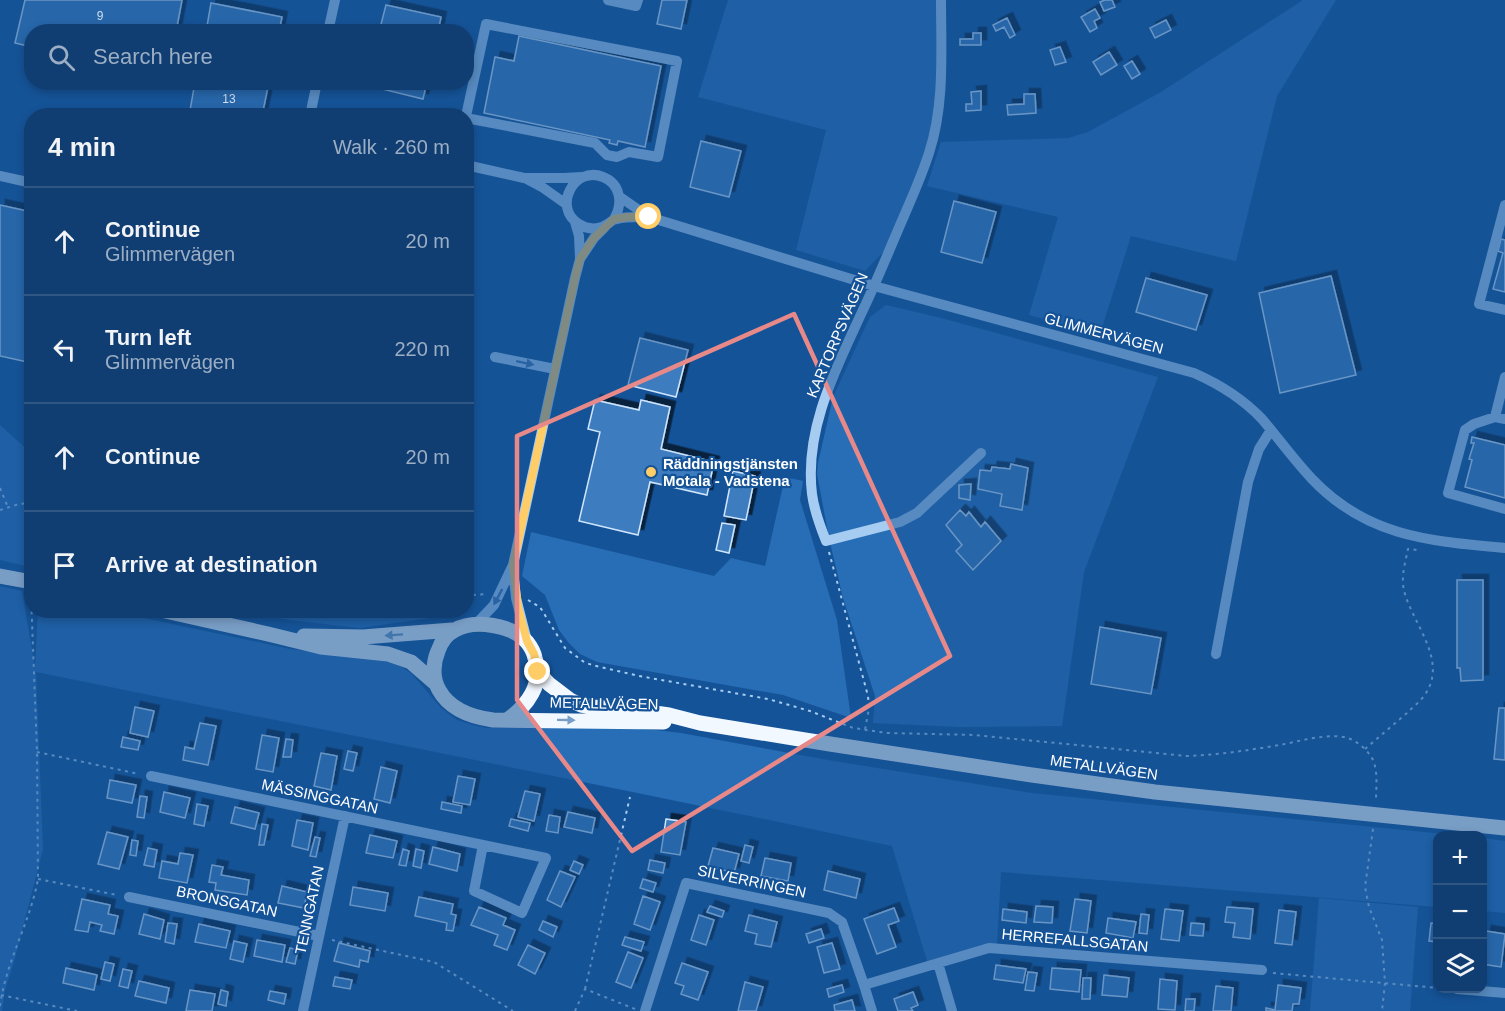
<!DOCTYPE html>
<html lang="en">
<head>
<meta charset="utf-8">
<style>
	:root { --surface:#103e72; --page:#194577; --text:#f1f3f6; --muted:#9caec4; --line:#305784 }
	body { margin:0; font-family:Helvetica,sans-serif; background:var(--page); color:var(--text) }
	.controls { position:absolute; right:18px; bottom:18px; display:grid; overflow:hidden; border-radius:12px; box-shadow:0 3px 9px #0003 }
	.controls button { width:54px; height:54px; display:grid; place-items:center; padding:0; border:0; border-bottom:2px solid var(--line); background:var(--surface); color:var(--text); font:30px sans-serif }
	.stop { position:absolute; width:18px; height:18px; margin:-14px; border:4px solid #ffcd68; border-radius:50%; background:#fff }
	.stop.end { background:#ffcd68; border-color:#fff; box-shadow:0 2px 6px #0008 }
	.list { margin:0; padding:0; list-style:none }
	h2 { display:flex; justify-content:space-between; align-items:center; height:78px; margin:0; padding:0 24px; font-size:26px }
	h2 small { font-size:20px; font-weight:400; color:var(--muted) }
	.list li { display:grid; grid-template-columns:39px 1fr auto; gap:18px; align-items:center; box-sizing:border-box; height:108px; padding:0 24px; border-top:2px solid var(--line) }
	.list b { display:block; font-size:22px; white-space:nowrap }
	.list p { margin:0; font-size:20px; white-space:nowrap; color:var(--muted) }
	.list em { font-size:20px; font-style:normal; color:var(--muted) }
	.icon { flex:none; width:33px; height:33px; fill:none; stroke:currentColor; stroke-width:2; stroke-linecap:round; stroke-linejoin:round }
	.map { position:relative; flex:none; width:1505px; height:1011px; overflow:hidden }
	.search { position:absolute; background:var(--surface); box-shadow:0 3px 9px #0003; left:24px; top:24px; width:450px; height:66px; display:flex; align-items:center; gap:15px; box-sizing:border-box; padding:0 21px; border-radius:24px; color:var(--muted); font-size:22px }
	.panel { position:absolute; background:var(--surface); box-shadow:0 3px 9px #0003; left:24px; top:108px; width:450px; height:510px; border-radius:24px }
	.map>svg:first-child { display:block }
	.green { fill:#286eb6 }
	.building { fill:#3d7dbf; stroke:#cfe5fd; stroke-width:1.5; filter:url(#shadow) }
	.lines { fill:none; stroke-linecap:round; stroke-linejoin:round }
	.path { stroke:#a7ccf2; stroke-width:2; stroke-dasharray:3 4.5; stroke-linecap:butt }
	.minor { stroke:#a7ccf2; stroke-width:10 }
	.major { stroke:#f2f8ff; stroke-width:15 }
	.oneway { fill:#4177b3 }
	.oneway2 { fill:#789dc6 }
	.route { stroke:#ffcd68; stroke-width:8 }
	.marked { fill:none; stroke:#e88989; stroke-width:4.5; stroke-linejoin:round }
	.poi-dot { fill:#ffcd68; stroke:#155398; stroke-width:2 }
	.labels { text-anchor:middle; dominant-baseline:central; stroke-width:4.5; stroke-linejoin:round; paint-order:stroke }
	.number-label { font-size:12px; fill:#cedeef }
	.street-label { font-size:15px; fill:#fff; stroke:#155398 }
	.poi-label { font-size:15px; font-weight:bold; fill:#fff; stroke:#155398; text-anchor:start }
</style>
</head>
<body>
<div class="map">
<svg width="1505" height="1011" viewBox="0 0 1505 1011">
	<defs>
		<filter id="shadow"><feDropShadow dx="5.5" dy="-5.5" stdDeviation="0" flood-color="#0009"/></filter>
	</defs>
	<rect width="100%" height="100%" fill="#155398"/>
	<path class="green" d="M728,0H938V135L897,238L865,271L796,250L826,130L698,97Z
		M1303,0H1336L1277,96L1236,261L1131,236L1100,334L1029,315L1058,217L927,186L941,142L1068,138L1088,132L1161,92Z
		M886,305L941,318L1158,377L1084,572L1062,726L959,727L873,723L875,696L843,598L829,538L817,474L818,463L833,397L870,317Z
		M0,425L31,453V567L0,560Z
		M785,477L803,481L800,500L837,620L851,718L783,695L597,662L580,654L568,642L559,630L545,595L522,576L531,532L714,576L731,558L765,566Z
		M0,586L22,591L35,668L38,611H111L290,649L393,662L411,673L441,708L457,720L473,725L487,728L584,726L656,730L681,733L828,760L1032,793L1454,835L1438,836L1437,907L1001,872L997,944L928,964L892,846C608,785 321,730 36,672L43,849L15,958L5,990L2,1011H0Z
		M236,611L459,610V611L438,617L359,628L290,620Z
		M1483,838L1505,841V913L1483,911Z
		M1319,898L1418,907L1410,1011H1310Z"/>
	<path class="building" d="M25,0H182L176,32H32V47L15,43Z
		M662,0H687L681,29L657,24Z
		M1105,0H1112L1115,7L1104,11L1100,2Z
		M211,3L282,17L279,32H206Z
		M386,5L441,17L438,32H379Z
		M1095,9L1100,18L1094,21L1097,28L1090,32L1081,17Z
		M1007,18L1015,35L1010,38L1004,27L996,31L993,25Z
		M1166,20L1171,30L1155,38L1150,28Z
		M973,33H981V45H960V39H973Z
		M519,36L661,66L645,147L618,141L617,145L609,143L610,140L484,113L495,57L514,61Z
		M1060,47L1066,62L1055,65L1050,50Z
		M1109,52L1117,65L1101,75L1093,62Z
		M1132,61L1140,74L1132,79L1124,66Z
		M195,82H269L262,116H189Z
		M367,82H427L423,99L366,85Z
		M981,91V110L966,111V104H972L971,92Z
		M1024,94H1035L1036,113L1008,115L1007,105L1024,104Z
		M701,141L741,151L729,197L690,187Z
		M954,201L996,212L982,263L941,252Z
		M0,205L32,212V363L0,356Z
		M1501,239L1505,240V292L1493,289L1503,253L1498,251Z
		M1331,276L1356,375L1280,393L1259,293Z
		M1146,278L1207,295L1196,330L1136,312Z
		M640,338L688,350L676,397L628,385Z
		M595,400L639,410L641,400L670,407L661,449L714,462L707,495L650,482L638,535L579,521L600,432L588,429Z
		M1472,437L1505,445V498L1465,487L1472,460L1469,459L1474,443H1471Z
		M1011,464L1028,468L1022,510L1000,506L1002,494L978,489L980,470L991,471L992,467L1010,469Z
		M733,471L755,476L746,520L724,516Z
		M971,484L970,500L959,498V485Z
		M960,510L966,516L969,512L981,527L985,522L1001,541L973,570L956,551L962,545L946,525Z
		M722,523L735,525L729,553L716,550Z
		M1457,580H1483V680L1461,681L1460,668H1457Z
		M1100,627L1161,638L1151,694L1091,684Z
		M135,707L154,711L148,737L130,733Z
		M1499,708H1505V760L1494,759Z
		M200,723L216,726L208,765L183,760L185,747L194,749Z
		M262,735L279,738L273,772L256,769Z
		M123,737L140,741L138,750L121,747Z
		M286,739L293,740L291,757H283Z
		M348,751L357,753L353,771L344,769Z
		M321,753L337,756L331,790L314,786Z
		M381,767L397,771L390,803L374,799Z
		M458,776L475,779L470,805L453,802Z
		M110,780L136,785L132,803L107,798Z
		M525,791L540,794L534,821L518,817Z
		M164,792L190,798L185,818L160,812Z
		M140,796L147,797L144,818L137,817Z
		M442,802L462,806L461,813L441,809Z
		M197,804L208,806L204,826L194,824Z
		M235,807L259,813L255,829L231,823Z
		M568,812L595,818L592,833L564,827Z
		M549,815L560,817L558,833L546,831Z
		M511,819L530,823L528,831L509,826Z
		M666,819L686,822L680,855L661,852Z
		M297,820L313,823L308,850L292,846Z
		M262,824L268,825L264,845H259Z
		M107,832L128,837L119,869L98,864Z
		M370,835L397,841L393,858L366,853Z
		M315,837L320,838L316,857L310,856Z
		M132,840L138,841L136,856L130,855Z
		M745,845L753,847L749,863L741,861Z
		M433,847L460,854L457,871L429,864Z
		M148,848L157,850L154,867L144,865Z
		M713,848L739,854L734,873L708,866Z
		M403,849L409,851L406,866L399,865Z
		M416,849L424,851L421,868L413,866Z
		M180,853L193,855L187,883L159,878L162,861L178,864Z
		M765,858L791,863L788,881L761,876Z
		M650,860L665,863L663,873L648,870Z
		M574,861L583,865L579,874L570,870Z
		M212,865L223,867L221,875L249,880L247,895L215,890L216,883L209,882Z
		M560,871L575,877L561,907L547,900Z
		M828,871L860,879L856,898L824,890Z
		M643,879L656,883L653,892L640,888Z
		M282,886L307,892L304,908L278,903Z
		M353,887L388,893L385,911L350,905Z
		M643,896L660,902L650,930L634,924Z
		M419,897L453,904L451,914L456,915L453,931L446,930L447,923L415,916Z
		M82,899L110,905L108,914L118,916L114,934L100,931L102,925L90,922L88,932L75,930Z
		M1075,899L1091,901L1087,933L1070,931Z
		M710,906L724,911L722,917L707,912Z
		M1036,906L1053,907L1052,923L1034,922Z
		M479,907L506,918L503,925L515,930L507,950L494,945L498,935L471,925Z
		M1227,907L1253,909L1250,939L1233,937L1235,923L1225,922Z
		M894,908L899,921L888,925L896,947L877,954L864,919Z
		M1003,909L1027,912L1026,923L1002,920Z
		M1165,909L1183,911L1179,941L1161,939Z
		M1279,910L1296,912L1292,945L1275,943Z
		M144,914L164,920L160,939L139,934Z
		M1141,914L1149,915L1147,934L1139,933Z
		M699,915L714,920L706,945L691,940Z
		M749,915L777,922L771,947L755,944L757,934L745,931Z
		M1108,918L1136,922L1133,938L1106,933Z
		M543,921L557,927L553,937L539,930Z
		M168,923L177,924L174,944L165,942Z
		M1191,923L1204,924L1203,936L1190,935Z
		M1431,923L1438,924V942L1429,941Z
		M199,924L230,931L226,948L195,942Z
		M821,929L824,938L809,943L806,934Z
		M1486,931L1505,934L1501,967L1482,964V950Z
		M625,937L644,942L641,951L622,945Z
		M257,940L285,945L282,962L254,956Z
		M234,941L247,944L243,962L230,959Z
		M339,943L370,951L368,962L360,960L359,967L334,961Z
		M832,943L840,969L824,973L817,947Z
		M528,945L545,953L535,974L518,965Z
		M290,948L298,950L295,964L286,962Z
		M628,952L643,958L631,988L616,982Z
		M105,962L114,964L110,981L101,979Z
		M682,963L708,972L698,1000L681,994L684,986L675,983Z
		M996,965L1026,969L1023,983L994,979Z
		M66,968L97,975L94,990L63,983Z
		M1052,968L1081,970L1079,992L1050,989Z
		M123,969L132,971L128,988L119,986Z
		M1028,972L1037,973L1034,991L1025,990Z
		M1104,975L1129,978L1127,997L1102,995Z
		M335,977L352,980L350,989L333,986Z
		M1083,978H1091L1090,999H1082Z
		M1160,979L1177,981L1175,1010L1158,1009Z
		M139,981L169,988L166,1003L135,996Z
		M745,982L763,987L756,1011H738Z
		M842,985L844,992L829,997L827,989Z
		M1278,985L1301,988L1299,1004H1293L1292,1011H1266V1008L1275,1010Z
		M1216,986L1233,988L1231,1011H1213Z
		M190,990L215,994L212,1011H186Z
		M221,990L228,992L226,1006L218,1004Z
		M270,991L286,994L284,1004L268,1000Z
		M913,992L918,1005L911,1008L913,1011H898L894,999Z
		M1186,999H1195L1194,1011H1185Z
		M852,1000L855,1011H835L834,1005Z"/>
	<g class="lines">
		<path class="path" d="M0,488L7,505
			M28,502L29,568
			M0,510L19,504L32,503
			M829,552L868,696L869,708L865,730
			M466,598L472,595L487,594
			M528,600L540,607L565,648L584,662L592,665L639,676L768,699L810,711L853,728L887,733L975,735L1187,756C1219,755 1249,750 1280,745C1300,741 1323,734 1344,737C1354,739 1364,747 1370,755C1379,767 1376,786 1376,800
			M336,610C359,616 424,622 445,610
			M1365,749C1379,737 1393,725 1407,713C1413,707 1421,701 1426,693C1447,660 1414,625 1405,594C1400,579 1405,564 1408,549L1417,550
			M37,752L139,774
			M1373,829L1365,887L1369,907L1382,940L1385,983L1382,1011
			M38,879L117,895
			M332,940L434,962L513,1011
			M1273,973L1438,988
			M585,989L630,797
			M1,995L77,1011
			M0,1006C6,961 30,923 38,879L37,752L31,595
			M575,1011L585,989L635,1009"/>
		<path class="minor" d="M608,0L636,6L638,0
			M941,0C941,51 945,104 929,153C922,175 913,195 904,216C890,248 877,281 862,312C836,369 804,429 812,494C814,510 820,526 826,541L900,522L917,513L981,453
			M328,32L335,0
			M310,116L317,82
			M466,116L486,24L677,61L658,157L629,152L617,157L607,155L595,143L466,118
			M466,165L524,178H564L582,177
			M0,176L32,183
			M527,179L542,187L566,204
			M620,197L649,217
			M1505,205L1479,304L1505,310
			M614,219C623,204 621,184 603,177C574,165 552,208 579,224C588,230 600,230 609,223C614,220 611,220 617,219C627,216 638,217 649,217L874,286L1194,373C1219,384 1244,400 1262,419C1279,439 1294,460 1312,479C1367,537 1430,541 1505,548
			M575,222L579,236L580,259
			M495,357L555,369
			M1495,417L1505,377
			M1505,419L1495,417L1474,424L1465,430L1448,493L1505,509
			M513,569L516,598L527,641
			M476,624L494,605L513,565L575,278L580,259L594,238L605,227
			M1216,654L1248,482L1259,449L1271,430
			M151,776L483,845L474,891L522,913L546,858L483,845
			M129,897L319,936
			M938,963L952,1011
			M864,985L989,948L1262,970
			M1457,989L1505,993
			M303,1011L345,816
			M645,1011L686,883L829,913L842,922L864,985L872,1011"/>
		<path class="major" d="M0,576L32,582
			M161,610L268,634L321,647L388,654L411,662L434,682
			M304,636L363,637L452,630
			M538,672L549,684L570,700L581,705L593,707L641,711L669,715L700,723L830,744L1032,775L1155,792L1505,828
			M507,720C527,706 544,684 535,658C534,653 531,647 527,642C513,625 474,619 455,630C447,634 441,642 438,651C433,663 432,678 439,690C450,710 471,717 493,720L664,722"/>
	</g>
	<defs><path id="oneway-solid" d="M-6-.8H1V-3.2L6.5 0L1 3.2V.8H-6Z" transform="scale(1.5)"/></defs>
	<g class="oneway">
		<use href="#oneway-solid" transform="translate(525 363) rotate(12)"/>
		<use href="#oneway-solid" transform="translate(498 597) rotate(118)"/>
	</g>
	<g class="oneway2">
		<use href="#oneway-solid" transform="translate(394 635) rotate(176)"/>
		<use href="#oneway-solid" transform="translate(566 720) rotate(1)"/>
	</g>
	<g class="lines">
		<path class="route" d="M538,672L534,654L527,641L518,607L513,565L575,278L580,259L594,238L614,219L628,217H649"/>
	</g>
	<path d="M0 0H1505V1011H0ZM794,314L950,656L632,851L517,700V436Z" fill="#155398" fill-opacity=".55" fill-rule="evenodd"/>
	<path class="marked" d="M794,314L950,656L632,851L517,700V436Z"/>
	<circle class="poi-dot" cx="651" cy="472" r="6"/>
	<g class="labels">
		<g class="number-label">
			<text x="100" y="16">9</text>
			<text x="229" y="99">13</text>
		</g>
		<g class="street-label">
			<text transform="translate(1104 333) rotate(15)">GLIMMERVÄGEN</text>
			<text transform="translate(837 335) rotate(-67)">KARTORPSVÄGEN</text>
			<text transform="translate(604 703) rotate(1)">METALLVÄGEN</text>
			<text transform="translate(1104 767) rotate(8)">METALLVÄGEN</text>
			<text transform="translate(320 796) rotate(12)">MÄSSINGGATAN</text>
			<text transform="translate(752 881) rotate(12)">SILVERRINGEN</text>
			<text transform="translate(227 901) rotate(12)">BRONSGATAN</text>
			<text transform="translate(309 910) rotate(-78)">TENNGATAN</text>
			<text transform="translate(1075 940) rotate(5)">HERREFALLSGATAN</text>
		</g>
		<g class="poi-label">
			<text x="663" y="463">Räddningstjänsten<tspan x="663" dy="17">Motala - Vadstena</tspan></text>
		</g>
	</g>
</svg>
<div class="controls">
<button>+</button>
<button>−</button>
<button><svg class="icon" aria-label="layers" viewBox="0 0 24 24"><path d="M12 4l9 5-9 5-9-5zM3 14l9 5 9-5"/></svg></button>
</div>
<div class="stop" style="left:649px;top:217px"></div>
<div class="stop end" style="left:538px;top:672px"></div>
<div class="search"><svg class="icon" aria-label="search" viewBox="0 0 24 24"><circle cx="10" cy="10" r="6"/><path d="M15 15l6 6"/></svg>Search here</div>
<section class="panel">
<h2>4 min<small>Walk · 260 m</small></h2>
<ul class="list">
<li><svg class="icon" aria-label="ahead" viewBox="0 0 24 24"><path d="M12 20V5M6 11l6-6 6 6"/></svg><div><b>Continue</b><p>Glimmervägen</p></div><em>20 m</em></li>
<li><svg class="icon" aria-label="left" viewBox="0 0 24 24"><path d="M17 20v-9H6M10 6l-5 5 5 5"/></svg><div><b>Turn left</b><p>Glimmervägen</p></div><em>220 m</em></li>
<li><svg class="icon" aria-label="ahead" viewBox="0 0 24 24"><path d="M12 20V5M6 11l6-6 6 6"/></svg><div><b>Continue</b></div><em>20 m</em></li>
<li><svg class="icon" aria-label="arrive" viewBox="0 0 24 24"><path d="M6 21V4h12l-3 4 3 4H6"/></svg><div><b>Arrive at destination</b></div></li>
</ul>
</section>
</div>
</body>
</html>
